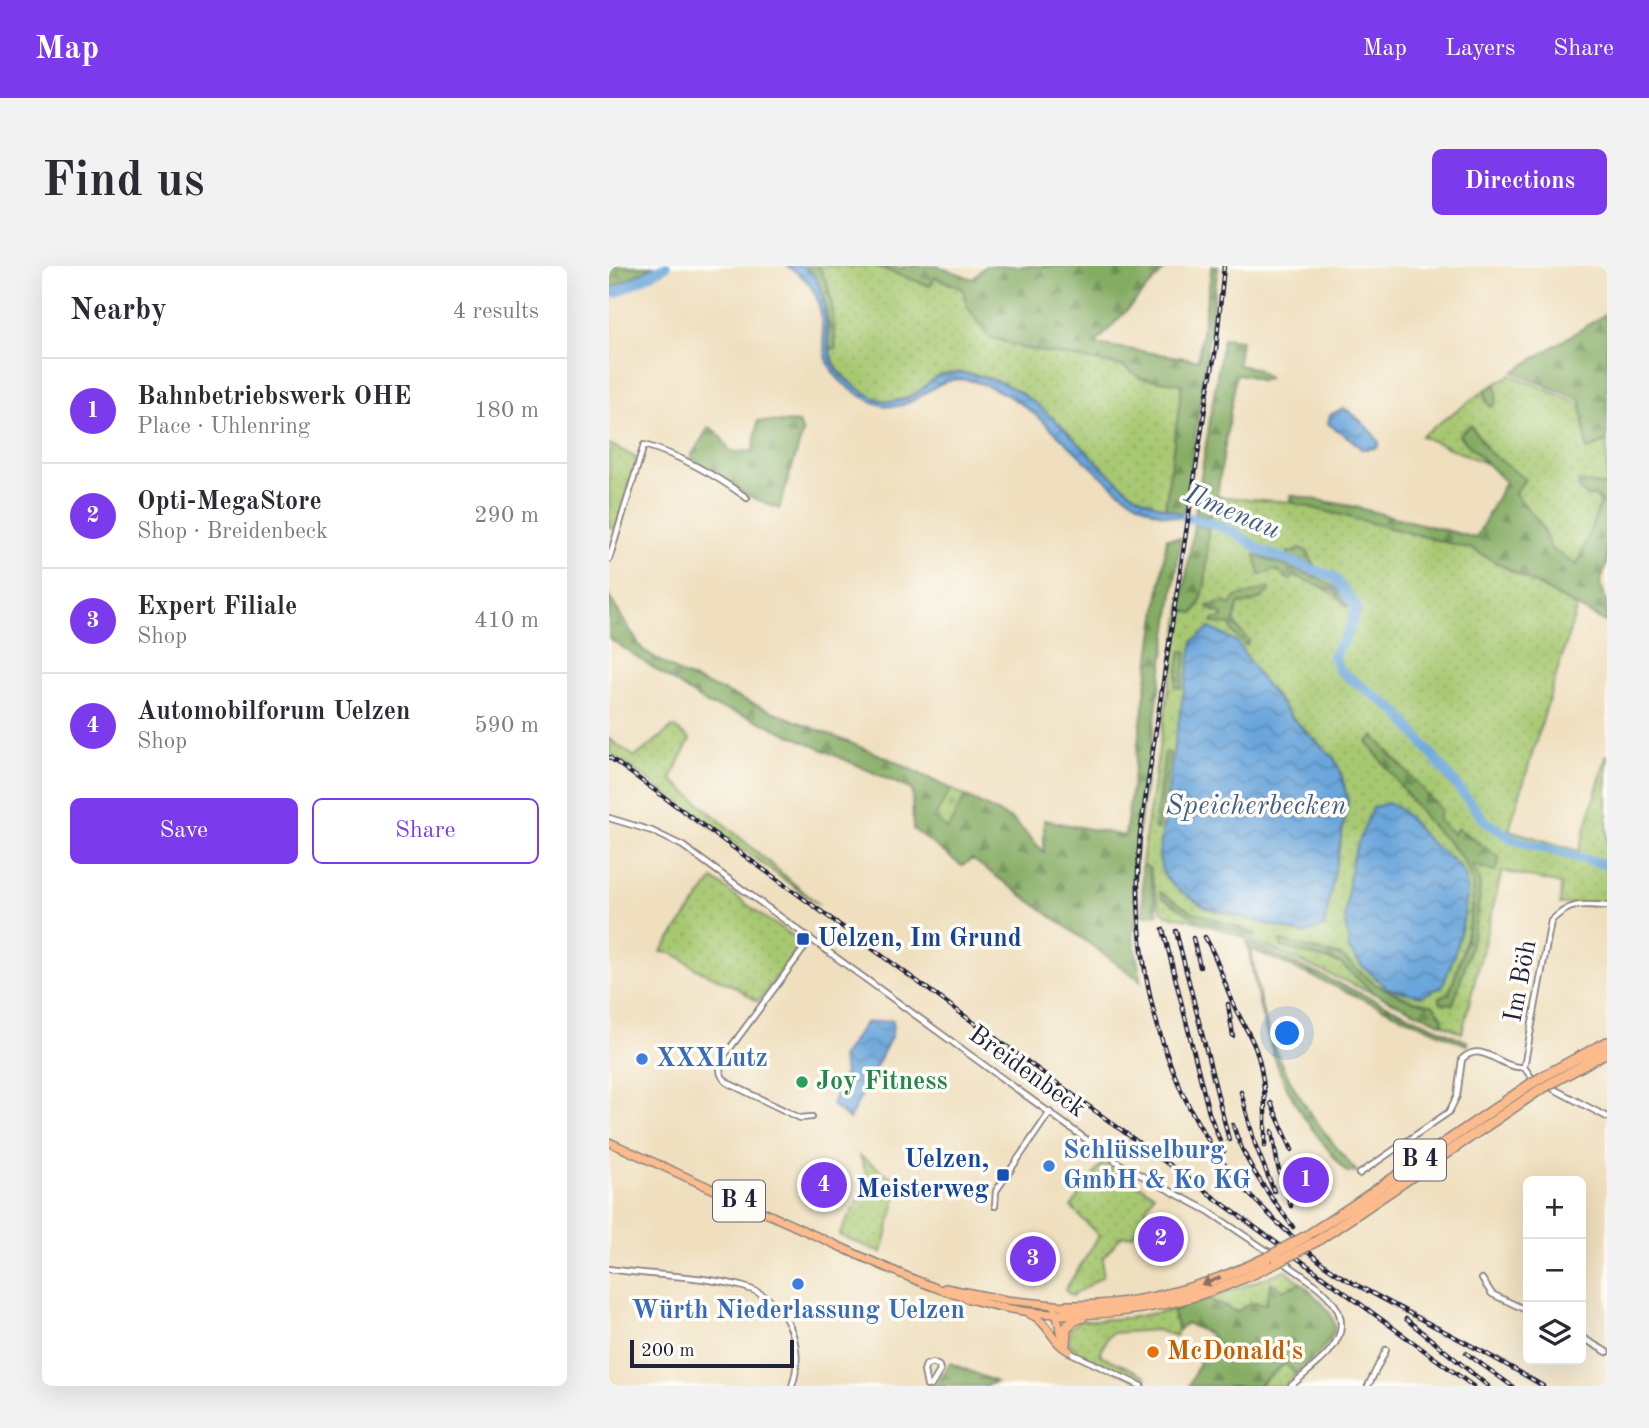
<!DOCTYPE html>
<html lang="en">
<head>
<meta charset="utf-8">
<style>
	:root { --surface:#fff; --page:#f2f2f3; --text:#2b2b33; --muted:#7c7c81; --line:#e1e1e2; --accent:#7c3aed }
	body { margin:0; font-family:"Old Standard TT",serif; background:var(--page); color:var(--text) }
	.controls { position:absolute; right:21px; bottom:21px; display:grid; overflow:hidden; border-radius:10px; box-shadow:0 7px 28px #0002 }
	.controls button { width:63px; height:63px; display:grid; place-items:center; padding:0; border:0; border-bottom:2px solid var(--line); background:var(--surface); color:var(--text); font:35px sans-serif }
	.scale { position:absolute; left:21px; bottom:18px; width:164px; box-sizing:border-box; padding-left:7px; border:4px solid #22223b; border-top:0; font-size:19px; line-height:24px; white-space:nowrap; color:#22223b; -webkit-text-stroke:5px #fdfcf7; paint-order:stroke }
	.you { position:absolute; left:679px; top:768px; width:24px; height:24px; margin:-18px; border:5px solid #fff; border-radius:50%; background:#1a73e8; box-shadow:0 0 0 10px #1a73e833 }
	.badge { display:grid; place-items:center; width:46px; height:46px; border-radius:50%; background:var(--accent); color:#fff; font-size:23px; font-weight:700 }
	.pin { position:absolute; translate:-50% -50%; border:4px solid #fff; box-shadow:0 2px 7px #0006 }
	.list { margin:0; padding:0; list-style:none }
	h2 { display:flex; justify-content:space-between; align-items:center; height:91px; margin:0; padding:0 28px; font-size:30px }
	h2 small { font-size:23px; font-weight:400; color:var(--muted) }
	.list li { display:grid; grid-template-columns:46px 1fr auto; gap:21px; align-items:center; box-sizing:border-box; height:105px; padding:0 28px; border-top:2px solid var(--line) }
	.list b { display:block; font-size:26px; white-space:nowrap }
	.list p { margin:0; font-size:23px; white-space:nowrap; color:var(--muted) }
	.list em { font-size:23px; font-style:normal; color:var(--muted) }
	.actions { display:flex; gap:14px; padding:21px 28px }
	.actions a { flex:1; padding:16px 0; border:2px solid var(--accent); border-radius:10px; text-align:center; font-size:24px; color:var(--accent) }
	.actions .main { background:var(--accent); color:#fff }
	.icon { flex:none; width:38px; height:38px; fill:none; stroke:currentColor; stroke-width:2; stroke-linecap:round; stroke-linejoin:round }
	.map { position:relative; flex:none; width:998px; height:1120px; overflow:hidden; border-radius:10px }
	header { display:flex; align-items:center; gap:42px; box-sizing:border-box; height:98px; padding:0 35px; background:var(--accent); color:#fff }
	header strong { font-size:33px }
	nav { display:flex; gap:38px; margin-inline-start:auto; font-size:24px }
	.intro { display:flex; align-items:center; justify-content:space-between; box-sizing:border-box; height:168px; padding:0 42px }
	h1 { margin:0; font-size:49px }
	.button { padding:18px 32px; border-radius:10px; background:var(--accent); color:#fff; font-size:24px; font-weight:700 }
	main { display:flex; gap:42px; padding:0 42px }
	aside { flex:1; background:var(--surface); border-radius:10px; box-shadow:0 7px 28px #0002 }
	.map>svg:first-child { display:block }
	.grass { fill:url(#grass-dots); stroke:#647556; stroke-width:2; fill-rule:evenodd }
	.forest { fill:url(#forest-firs); stroke:#54674f; stroke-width:2 }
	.cemetery { fill:url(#cemetery-stones); stroke:#647556; stroke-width:2 }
	.water { fill:url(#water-waves); stroke:#46648b; stroke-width:2 }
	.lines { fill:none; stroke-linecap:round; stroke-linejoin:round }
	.river { stroke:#6aa6db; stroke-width:10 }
	.street-casing { stroke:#88807c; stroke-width:8 }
	.primary-casing { stroke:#88807c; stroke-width:10 }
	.highway-casing { stroke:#88807c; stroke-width:12 }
	.street { stroke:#fff; stroke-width:4.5 }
	.primary { stroke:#fbbb8d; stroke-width:7 }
	.highway { stroke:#fbbb8d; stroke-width:9 }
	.rail-casing { stroke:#22223b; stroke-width:4.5 }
	.rail { stroke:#fdfcf7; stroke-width:2; stroke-dasharray:5; stroke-linecap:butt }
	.highway-bridge-casing { stroke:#88807c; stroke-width:12; stroke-linecap:butt }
	.highway-bridge { stroke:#fbbb8d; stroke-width:9 }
	.oneway { fill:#8e6e64 }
	.transit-dot { fill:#1a4fb4; stroke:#fdfcf7; stroke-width:2.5 }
	.shop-dot { fill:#3f7fe0; stroke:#fdfcf7; stroke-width:2.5 }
	.leisure-dot { fill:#2e9e5b; stroke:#fdfcf7; stroke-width:2.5 }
	.food-dot { fill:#e8710a; stroke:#fdfcf7; stroke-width:2.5 }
	.labels { text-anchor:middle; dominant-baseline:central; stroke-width:7; stroke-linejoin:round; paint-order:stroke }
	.shield { fill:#fdfcf7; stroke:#646373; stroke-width:2 }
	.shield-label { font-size:24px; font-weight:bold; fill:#22223b }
	.transit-label { font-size:26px; font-weight:bold; fill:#164399; stroke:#fdfcf7; text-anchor:start }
	.street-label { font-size:26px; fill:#22223b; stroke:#fdfcf7 }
	.shop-label { font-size:26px; font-weight:bold; fill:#366cbe; stroke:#fdfcf7; text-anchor:start }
	.leisure-label { font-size:26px; font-weight:bold; fill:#27864d; stroke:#fdfcf7; text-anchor:start }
	.food-label { font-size:26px; font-weight:bold; fill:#c56008; stroke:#fdfcf7; text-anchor:start }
	.water-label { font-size:28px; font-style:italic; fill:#425d83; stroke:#fdfcf7 }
</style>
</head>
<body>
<header>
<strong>Map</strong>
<nav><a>Map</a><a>Layers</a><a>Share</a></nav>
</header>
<div class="intro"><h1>Find us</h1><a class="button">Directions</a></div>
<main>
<aside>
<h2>Nearby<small>4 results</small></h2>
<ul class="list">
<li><span class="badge">1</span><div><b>Bahnbetriebswerk OHE</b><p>Place · Uhlenring</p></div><em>180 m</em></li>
<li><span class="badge">2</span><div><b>Opti-MegaStore</b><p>Shop · Breidenbeck</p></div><em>290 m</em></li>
<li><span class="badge">3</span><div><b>Expert Filiale</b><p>Shop</p></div><em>410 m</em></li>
<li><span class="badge">4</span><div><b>Automobilforum Uelzen</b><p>Shop</p></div><em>590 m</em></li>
</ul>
<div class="actions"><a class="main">Save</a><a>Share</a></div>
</aside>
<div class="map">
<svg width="998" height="1120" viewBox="0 0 998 1120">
	<defs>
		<pattern id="grass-dots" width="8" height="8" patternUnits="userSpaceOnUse" patternTransform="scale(1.75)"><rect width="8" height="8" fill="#a7c871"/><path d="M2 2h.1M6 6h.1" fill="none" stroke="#8fac63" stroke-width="1.8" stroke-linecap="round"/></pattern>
		<pattern id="forest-firs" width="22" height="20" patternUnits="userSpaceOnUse" patternTransform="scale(1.75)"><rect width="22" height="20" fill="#85ac63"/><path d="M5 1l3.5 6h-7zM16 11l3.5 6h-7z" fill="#6c8c53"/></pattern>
		<pattern id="cemetery-stones" width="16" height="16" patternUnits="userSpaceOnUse" patternTransform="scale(1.75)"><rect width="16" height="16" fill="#a7c871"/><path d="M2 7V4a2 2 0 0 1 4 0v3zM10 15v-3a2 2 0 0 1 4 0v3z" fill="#8fac63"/></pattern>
		<pattern id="water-waves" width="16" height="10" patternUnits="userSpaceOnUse" patternTransform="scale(1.75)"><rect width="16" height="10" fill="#6aa6db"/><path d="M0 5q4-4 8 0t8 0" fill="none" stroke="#5787b3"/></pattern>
	</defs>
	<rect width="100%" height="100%" fill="#fdfcf7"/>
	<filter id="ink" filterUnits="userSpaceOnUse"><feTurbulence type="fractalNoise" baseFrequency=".0143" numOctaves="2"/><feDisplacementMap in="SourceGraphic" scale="14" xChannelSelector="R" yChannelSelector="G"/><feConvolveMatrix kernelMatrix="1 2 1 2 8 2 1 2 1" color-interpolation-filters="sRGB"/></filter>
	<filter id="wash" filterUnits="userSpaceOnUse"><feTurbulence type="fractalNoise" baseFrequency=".00686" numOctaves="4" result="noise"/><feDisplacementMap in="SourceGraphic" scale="28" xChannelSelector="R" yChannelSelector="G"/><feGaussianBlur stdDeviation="1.57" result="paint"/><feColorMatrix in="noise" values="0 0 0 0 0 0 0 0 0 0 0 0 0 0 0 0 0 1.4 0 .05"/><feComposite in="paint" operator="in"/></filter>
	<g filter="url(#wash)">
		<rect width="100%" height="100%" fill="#efdfbe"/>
		<path class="grass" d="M208,0H266L321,20L326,11L354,23L358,40L414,82L514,100L532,112L574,118L556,243C483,219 449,129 373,110C359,106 339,104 326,112C319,117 313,124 305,128C281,141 268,135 247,121C233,111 224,100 221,83H227L214,7Z
			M901,109L972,138L978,184L998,175V220L971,216L992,236L969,300L941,282L931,257L906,228L915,213L881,187L862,159L850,170L878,198L812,170L876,124L877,135L882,141L887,137L888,123L886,118Z
			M0,178L28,192L6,264L0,260Z
			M603,230L681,236L863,283L968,341L900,564L970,585L998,488V639L951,638L952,618L893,605L853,767L834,758L833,750L824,739L802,734L767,719L732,690L671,676L673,681L731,697L766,728L632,670L579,653L557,649L552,644L548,633L541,603L533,599L536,572L572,344L585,347L597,286ZM646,289L709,312L742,339L738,341C723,324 708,317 687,310L681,314ZM660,325L630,337C622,356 626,361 639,375L613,353L614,349L606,344ZM628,376L649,409L685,453L725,492L732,507L739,535L715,660L695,668L596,641L567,622L555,609L550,591L565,481ZM758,476L832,543L829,554L844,569L848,563L870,632L843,738L840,727C850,703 867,643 863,617C859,589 834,573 817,553C797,528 778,502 758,476ZM551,627L582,645L647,668V671L586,652Z
			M64,461L81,473L62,513L210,639L0,486V473L26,491Z
			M104,613L156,652L194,676L149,736L127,721L87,703L71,691L62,687L52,686Z
			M251,890L291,917L273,987L230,969L255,923L257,907Z
			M493,897L545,928L524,969L512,970L494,992V1010L463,1030L456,1024L490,970L462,941Z
			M677,1004L692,1017L674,1024L658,1038L642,1037L627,1046L600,1033Z
			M563,1044L569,1064L567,1070L547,1064L503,1067L498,1072L491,1089L537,1110L538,1117H533L470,1087L460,1077L461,1062L471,1055L519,1052Z
			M677,1097L687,1108L674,1120H648Z"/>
		<path class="forest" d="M0,0H46L0,23Z
			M194,0H208C226,19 224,58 227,83H221C218,56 218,16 194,0Z
			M266,0L295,2V0H329L364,13L376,0H559L486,78L589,94L603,0H609L576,248L556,243L573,118L532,112L514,100L414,82L378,70L358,40L354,23L326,11L321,20Z
			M998,47V175L978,184L972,134L904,106Z
			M614,72L632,74L629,99L646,102L659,112L652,115L640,110L627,108L608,230H603L600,251L586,248Z
			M886,118L888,123L887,137L882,141L877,135L876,124Z
			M149,155L190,157L194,166L170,243L138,229L81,192L100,161L109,167L122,186L144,185Z
			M861,159L881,187L916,213L906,228L931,257L941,282L968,299L992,236L984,229L979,231L969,222L970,216L998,220V296L991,319C998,329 998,344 998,357L863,283L681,236V229L742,240L867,272L896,216L850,169Z
			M585,258L599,262C596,288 602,325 585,347L572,344Z
			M558,272H572L528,577L525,600L527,663L523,664L532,715L363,593L353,600L304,563L303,524L141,451L98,438L0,372V331L33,383L72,408L283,494L342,523L325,553L338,562L356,530L404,554L435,586V554L516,570Z
			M691,282L699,286L705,299L679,290V286H686Z
			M646,289L709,312L726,322L742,338L739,341L725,325L687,310L681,314L667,304L651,309Z
			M660,322V325C651,334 643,339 630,337C622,356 626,361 640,375L638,379H636L624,367L621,359L603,357L604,353H613L614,349L600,343L598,340L615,336L622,339L627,331Z
			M572,385L578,386L572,422L566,421Z
			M765,470L832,544L829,554L844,568L849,562L891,592L886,606L864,599C865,604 868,609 870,614C875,639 853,713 844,738L832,737L830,731L840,727C850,703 867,642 863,617C859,589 833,573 817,553C797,527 777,501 758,476Z
			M556,486L561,487L549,563L545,562Z
			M533,599L539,601L549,648L534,649Z
			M551,626L582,645L647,668V671L586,652L552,631Z
			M671,675L732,690L767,719L802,734L824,739L833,751L834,758L766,728L731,697L673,681Z
			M638,676L859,776V780L642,683C647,709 650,739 659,764C676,818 712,864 748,906H738L731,899C717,880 701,862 689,842C658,791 649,734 638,676Z
			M662,1016L674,1024L692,1017C742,1061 732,1067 687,1108L676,1097L648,1120H580L602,1069L577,1057L569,1064L563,1044L600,1033L627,1046L642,1037L657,1038Z
			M341,1097L387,1116L376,1120H326Z"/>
		<path class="cemetery" d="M342,523L356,530L339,563L325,553Z"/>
		<path class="water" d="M178,0H194C232,24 203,88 238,114C261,132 282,145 309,126C316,121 323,113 330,110C348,104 365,108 382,113C434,128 478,193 521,225C542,240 566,244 589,254C572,252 553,250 538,242C474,210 436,134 364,115C311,101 308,176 235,118C195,87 236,31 178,0Z
			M734,142C743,145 766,168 770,177L768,182L752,183C743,171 730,167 719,157L721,149Z
			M601,362L628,376L649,409L684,453L725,492L732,507L739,535L715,661L695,668L596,641L567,622L554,608L550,591L565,481L584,375Z
			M779,537C797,544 805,559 818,573C828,584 847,593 854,606C867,628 843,699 833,721L812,730L778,722L751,698L740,683L736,651L743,593L763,542Z
			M284,754L283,769L240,854L223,839L236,806L232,792L256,757Z"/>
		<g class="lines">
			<path class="river" d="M0,27L8,26L57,0
				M577,251L604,258L629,268L653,285L725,311L748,341L739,367L724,390L731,405L788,445L876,555L906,574L998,599"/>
		</g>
	</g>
	<g filter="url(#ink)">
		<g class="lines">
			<g class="street-casing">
				<path id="street" d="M0,293L35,179C73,190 105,208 138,232
					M0,552L43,565L74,580L511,898L599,945L663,988
					M202,673L116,789C110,801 108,808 119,817L191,852L203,851
					M915,801L942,655C961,636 973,638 998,640
					M750,908L840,846L848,830L853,793C874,773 891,804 915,801L922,811L998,851
					M386,940L387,925L441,846
					M673,995C703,1017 757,1044 719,1087C708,1099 694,1109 682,1120
					M0,1003C44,1010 92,1009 135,1021C178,1033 197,1079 183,1120
					M873,1013L883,1028L919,1045
					M972,1071L998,1086
					M460,1086L532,1120
					M318,1120L315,1105L317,1099L324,1097L330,1100L331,1105L322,1120
					M759,1120L777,1084"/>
			</g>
			<g class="primary-casing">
				<path id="primary" d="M0,876C68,907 137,938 205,969C283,1004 361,1045 447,1048
					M336,1022L397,1034L456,1040
					M445,1045C452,1055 449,1067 455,1079
					M421,1048C440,1056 442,1076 460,1085"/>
			</g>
			<g class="highway-casing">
				<path id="highway" d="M940,807L998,776
					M946,815L998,786
					M699,969L745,939L923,817
					M708,975L929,825
					M456,1040C527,1041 596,1022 659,991
					M447,1048C527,1049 595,1034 667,997
					M456,1080L457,1062L464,1055L474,1051"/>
			</g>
			<use href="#street" class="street"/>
			<use href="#primary" class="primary"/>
			<use href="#highway" class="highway"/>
			<g class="rail-casing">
				<path id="rail" d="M615,0L607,83L598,129L531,568C521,682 546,801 613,895C630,920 652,940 673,961C689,975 703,991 721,1003C738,1015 758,1024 776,1034C829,1063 883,1089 934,1120
					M0,491L864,1120
					M554,663L600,847L615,885
					M567,665L620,874
					M596,671C608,691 614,714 623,735C630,752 641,767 647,784C658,816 656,847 656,880
					M584,672L591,701
					M619,738L624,770
					M632,826L646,878L665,925
					M662,837L683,884
					M624,859C636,899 660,928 684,961
					M663,865L669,901L682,940
					M797,1053L879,1120
					M857,1087L903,1120"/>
			</g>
			<use href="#rail" class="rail"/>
			<g class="highway-bridge-casing">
				<path id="highway-bridge" d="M923,817L940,807
					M929,825L946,815
					M659,991L699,969
					M667,997L708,975"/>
			</g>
			<use href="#highway-bridge" class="highway-bridge"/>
		</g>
		<defs><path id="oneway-solid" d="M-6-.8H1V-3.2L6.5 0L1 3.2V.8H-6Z" transform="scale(1.75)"/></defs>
		<use class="oneway" href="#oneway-solid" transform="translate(602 1015) rotate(160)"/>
	</g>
	<g class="transit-dot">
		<rect x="187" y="666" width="14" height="14" rx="3.5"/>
		<rect x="387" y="902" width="14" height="14" rx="3.5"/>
	</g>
	<g class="shop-dot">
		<circle cx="33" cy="793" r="7"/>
		<circle cx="440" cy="900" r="7"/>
		<circle cx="189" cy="1018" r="7"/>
	</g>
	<circle class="leisure-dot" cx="193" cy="816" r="7"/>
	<circle class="food-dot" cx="544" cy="1086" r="7"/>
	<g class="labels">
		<g class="shield">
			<rect x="785" y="873.5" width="52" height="41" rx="5"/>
			<rect x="104" y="914.5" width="52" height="41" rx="5"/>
		</g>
		<g class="shield-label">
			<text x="811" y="894">B 4</text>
			<text x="130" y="935">B 4</text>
		</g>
		<g class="transit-label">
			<text x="208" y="673">Uelzen, Im Grund</text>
			<text x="380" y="894" text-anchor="end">Uelzen,<tspan x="380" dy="30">Meisterweg</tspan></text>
		</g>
		<g class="street-label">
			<text transform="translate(912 715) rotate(-79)">Im Böh</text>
			<text transform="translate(418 806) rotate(36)">Breidenbeck</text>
		</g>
		<g class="shop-label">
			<text x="47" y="793">XXXLutz</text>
			<text x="454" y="885">Schlüsselburg<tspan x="454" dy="30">GmbH &amp; Ko KG</tspan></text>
			<text x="189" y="1045" text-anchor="middle">Würth Niederlassung Uelzen</text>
		</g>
		<g class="leisure-label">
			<text x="207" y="816">Joy Fitness</text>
		</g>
		<g class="food-label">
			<text x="558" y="1086">McDonald's</text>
		</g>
		<g class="water-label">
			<text transform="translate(623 247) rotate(23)">Ilmenau</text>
			<text x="647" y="541">Speicherbecken</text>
		</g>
	</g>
</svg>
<div class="controls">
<button>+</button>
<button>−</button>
<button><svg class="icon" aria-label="layers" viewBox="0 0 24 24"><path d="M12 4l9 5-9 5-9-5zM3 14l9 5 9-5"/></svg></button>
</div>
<div class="scale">200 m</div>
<div class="you"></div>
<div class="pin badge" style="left:697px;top:914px">1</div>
<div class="pin badge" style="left:552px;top:973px">2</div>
<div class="pin badge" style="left:424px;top:993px">3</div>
<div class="pin badge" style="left:215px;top:919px">4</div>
</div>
</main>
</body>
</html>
